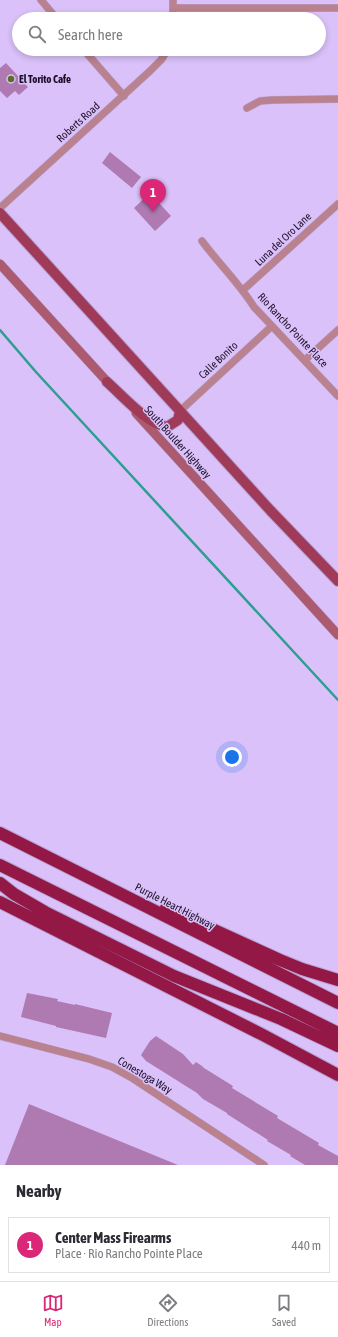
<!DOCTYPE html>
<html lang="en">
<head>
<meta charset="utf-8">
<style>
	:root { --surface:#fff; --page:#f7f7f7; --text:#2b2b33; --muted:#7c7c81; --line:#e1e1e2; --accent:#db2777 }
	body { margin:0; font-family:"Asap Condensed",sans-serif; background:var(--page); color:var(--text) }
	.you { position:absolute; left:232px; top:757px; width:14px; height:14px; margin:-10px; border:3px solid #fff; border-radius:50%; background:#1a73e8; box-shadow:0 0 0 6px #1a73e833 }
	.badge { display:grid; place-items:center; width:26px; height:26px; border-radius:50%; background:var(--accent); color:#fff; font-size:13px; font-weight:700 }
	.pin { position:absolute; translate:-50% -33px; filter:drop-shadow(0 1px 2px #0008) }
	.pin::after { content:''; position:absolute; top:21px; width:14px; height:12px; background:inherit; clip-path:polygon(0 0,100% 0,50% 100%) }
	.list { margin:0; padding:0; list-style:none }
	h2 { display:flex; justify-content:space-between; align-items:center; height:52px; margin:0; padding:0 16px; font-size:17px }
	h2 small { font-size:13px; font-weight:400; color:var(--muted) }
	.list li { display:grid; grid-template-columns:26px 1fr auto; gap:12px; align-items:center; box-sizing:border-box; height:56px; margin:0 8px 8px; padding:0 8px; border:1px solid var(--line); border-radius:0px }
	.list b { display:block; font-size:15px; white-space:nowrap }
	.list p { margin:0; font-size:13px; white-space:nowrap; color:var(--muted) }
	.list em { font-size:13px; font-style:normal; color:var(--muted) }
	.icon { flex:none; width:22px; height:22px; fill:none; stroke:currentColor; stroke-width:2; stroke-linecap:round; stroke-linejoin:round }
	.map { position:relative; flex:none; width:338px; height:1165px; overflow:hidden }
	.search { position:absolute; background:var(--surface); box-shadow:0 2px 6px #0003; left:12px; right:12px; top:12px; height:44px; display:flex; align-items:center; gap:10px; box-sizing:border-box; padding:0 14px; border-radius:22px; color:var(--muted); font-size:15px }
	.sheet { height:116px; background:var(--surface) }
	nav { display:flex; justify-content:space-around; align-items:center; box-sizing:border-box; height:56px; border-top:1px solid var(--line); background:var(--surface); font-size:11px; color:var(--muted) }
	nav a { display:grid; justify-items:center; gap:2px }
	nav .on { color:var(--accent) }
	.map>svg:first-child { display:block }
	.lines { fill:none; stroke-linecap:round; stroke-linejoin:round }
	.stream { stroke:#2e9d92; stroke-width:2.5 }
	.building { fill:#af7ab2 }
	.minor-casing { stroke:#b8a1d3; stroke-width:8 }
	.secondary-casing { stroke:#b8a1d3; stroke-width:10 }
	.primary-casing { stroke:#b8a1d3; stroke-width:12 }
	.motorway-casing { stroke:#b8a1d3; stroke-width:14 }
	.minor { stroke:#ba818e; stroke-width:7 }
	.secondary { stroke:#ab5a6f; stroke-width:9 }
	.primary { stroke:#9f3b59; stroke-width:10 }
	.motorway { stroke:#931846; stroke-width:12 }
	.poi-dot { fill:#597123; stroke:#dac1f9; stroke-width:1.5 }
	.labels { text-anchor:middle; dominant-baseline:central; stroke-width:3; stroke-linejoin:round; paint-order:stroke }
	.poi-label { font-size:11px; font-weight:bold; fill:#1b0f28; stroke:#dac1f9; text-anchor:start }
	.street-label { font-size:11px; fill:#1b0f28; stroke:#dac1f9 }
</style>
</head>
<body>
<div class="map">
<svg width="338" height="1165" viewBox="0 0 338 1165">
	<rect width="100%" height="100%" fill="#dac1f9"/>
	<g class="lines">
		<path class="stream" d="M0,330L36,372L338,700"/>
	</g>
	<path class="building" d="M6,63L28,87L19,95L15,91L7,98L0,91V68Z
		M110,152L141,177L132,188L102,163Z
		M150,193L171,216L155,231L134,208Z
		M27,993L58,999L57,1001L75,1005V1004L112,1013L106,1038L56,1027V1026L21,1017Z
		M156,1036L183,1054L193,1065L196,1062L202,1066L204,1068L233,1086L232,1088L278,1116L277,1118L319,1143L318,1145L338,1156V1165H305L290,1156L291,1155L267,1141L268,1140L227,1114V1113L203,1099L197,1093L146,1061L141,1055L150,1041Z
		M29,1104L178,1165H5Z"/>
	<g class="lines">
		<g class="minor-casing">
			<path id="minor" d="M41,0L57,19
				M173,8H338
				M173,19V0
				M83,49L124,96
				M247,108L260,101L272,100L338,99
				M0,208L150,71L161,60L168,49
				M202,241C219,264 239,283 254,307L338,396
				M243,290L338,204
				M305,360L338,330
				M180,411L272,326
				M0,1036L89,1059L112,1067L132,1078L264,1165"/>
		</g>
		<g class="secondary-casing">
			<path id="secondary" d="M0,264L112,387
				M136,413L338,635"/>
		</g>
		<g class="primary-casing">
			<path id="primary" d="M0,213L270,510L338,581
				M107,382C123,396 147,424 167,427L178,420L180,411"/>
		</g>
		<g class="motorway-casing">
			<path id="motorway" d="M0,833L338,1003
				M0,865L338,1033
				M0,883L14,894L45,912L174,976L281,1019L338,1046
				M0,902L263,1035L338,1075
				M166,908L280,960L302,969L338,980"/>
		</g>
		<use href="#minor" class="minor"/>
		<use href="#secondary" class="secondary"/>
		<use href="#primary" class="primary"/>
		<use href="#motorway" class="motorway"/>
	</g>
	<circle class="poi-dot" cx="11" cy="79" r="4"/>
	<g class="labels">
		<g class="poi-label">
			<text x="19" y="79">El Torito Cafe</text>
		</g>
		<g class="street-label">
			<text transform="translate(78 122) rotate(-42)">Roberts Road</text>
			<text transform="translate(283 239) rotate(-43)">Luna del Oro Lane</text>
			<text transform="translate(293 330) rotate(47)">Rio Rancho Pointe Place</text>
			<text transform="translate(218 360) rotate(-43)">Calle Bonito</text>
			<text transform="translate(178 442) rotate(48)">South Boulder Highway</text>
			<text transform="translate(175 906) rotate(27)">Purple Heart Highway</text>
			<text transform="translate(145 1075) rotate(31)">Conestoga Way</text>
		</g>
	</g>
</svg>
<div class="you"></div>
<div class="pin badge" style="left:153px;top:212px">1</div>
<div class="search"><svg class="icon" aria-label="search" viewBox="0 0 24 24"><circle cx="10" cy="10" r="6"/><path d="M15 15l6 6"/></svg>Search here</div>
</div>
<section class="sheet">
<h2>Nearby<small></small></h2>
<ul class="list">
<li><span class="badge">1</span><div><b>Center Mass Firearms</b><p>Place · Rio Rancho Pointe Place</p></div><em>440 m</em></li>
</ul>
</section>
<nav>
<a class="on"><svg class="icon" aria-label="map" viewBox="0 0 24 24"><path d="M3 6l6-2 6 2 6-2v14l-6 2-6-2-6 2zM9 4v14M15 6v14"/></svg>Map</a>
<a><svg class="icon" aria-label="directions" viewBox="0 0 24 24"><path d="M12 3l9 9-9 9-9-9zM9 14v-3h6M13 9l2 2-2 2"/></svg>Directions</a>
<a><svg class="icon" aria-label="saved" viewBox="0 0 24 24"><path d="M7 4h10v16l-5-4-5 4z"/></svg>Saved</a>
</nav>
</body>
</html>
